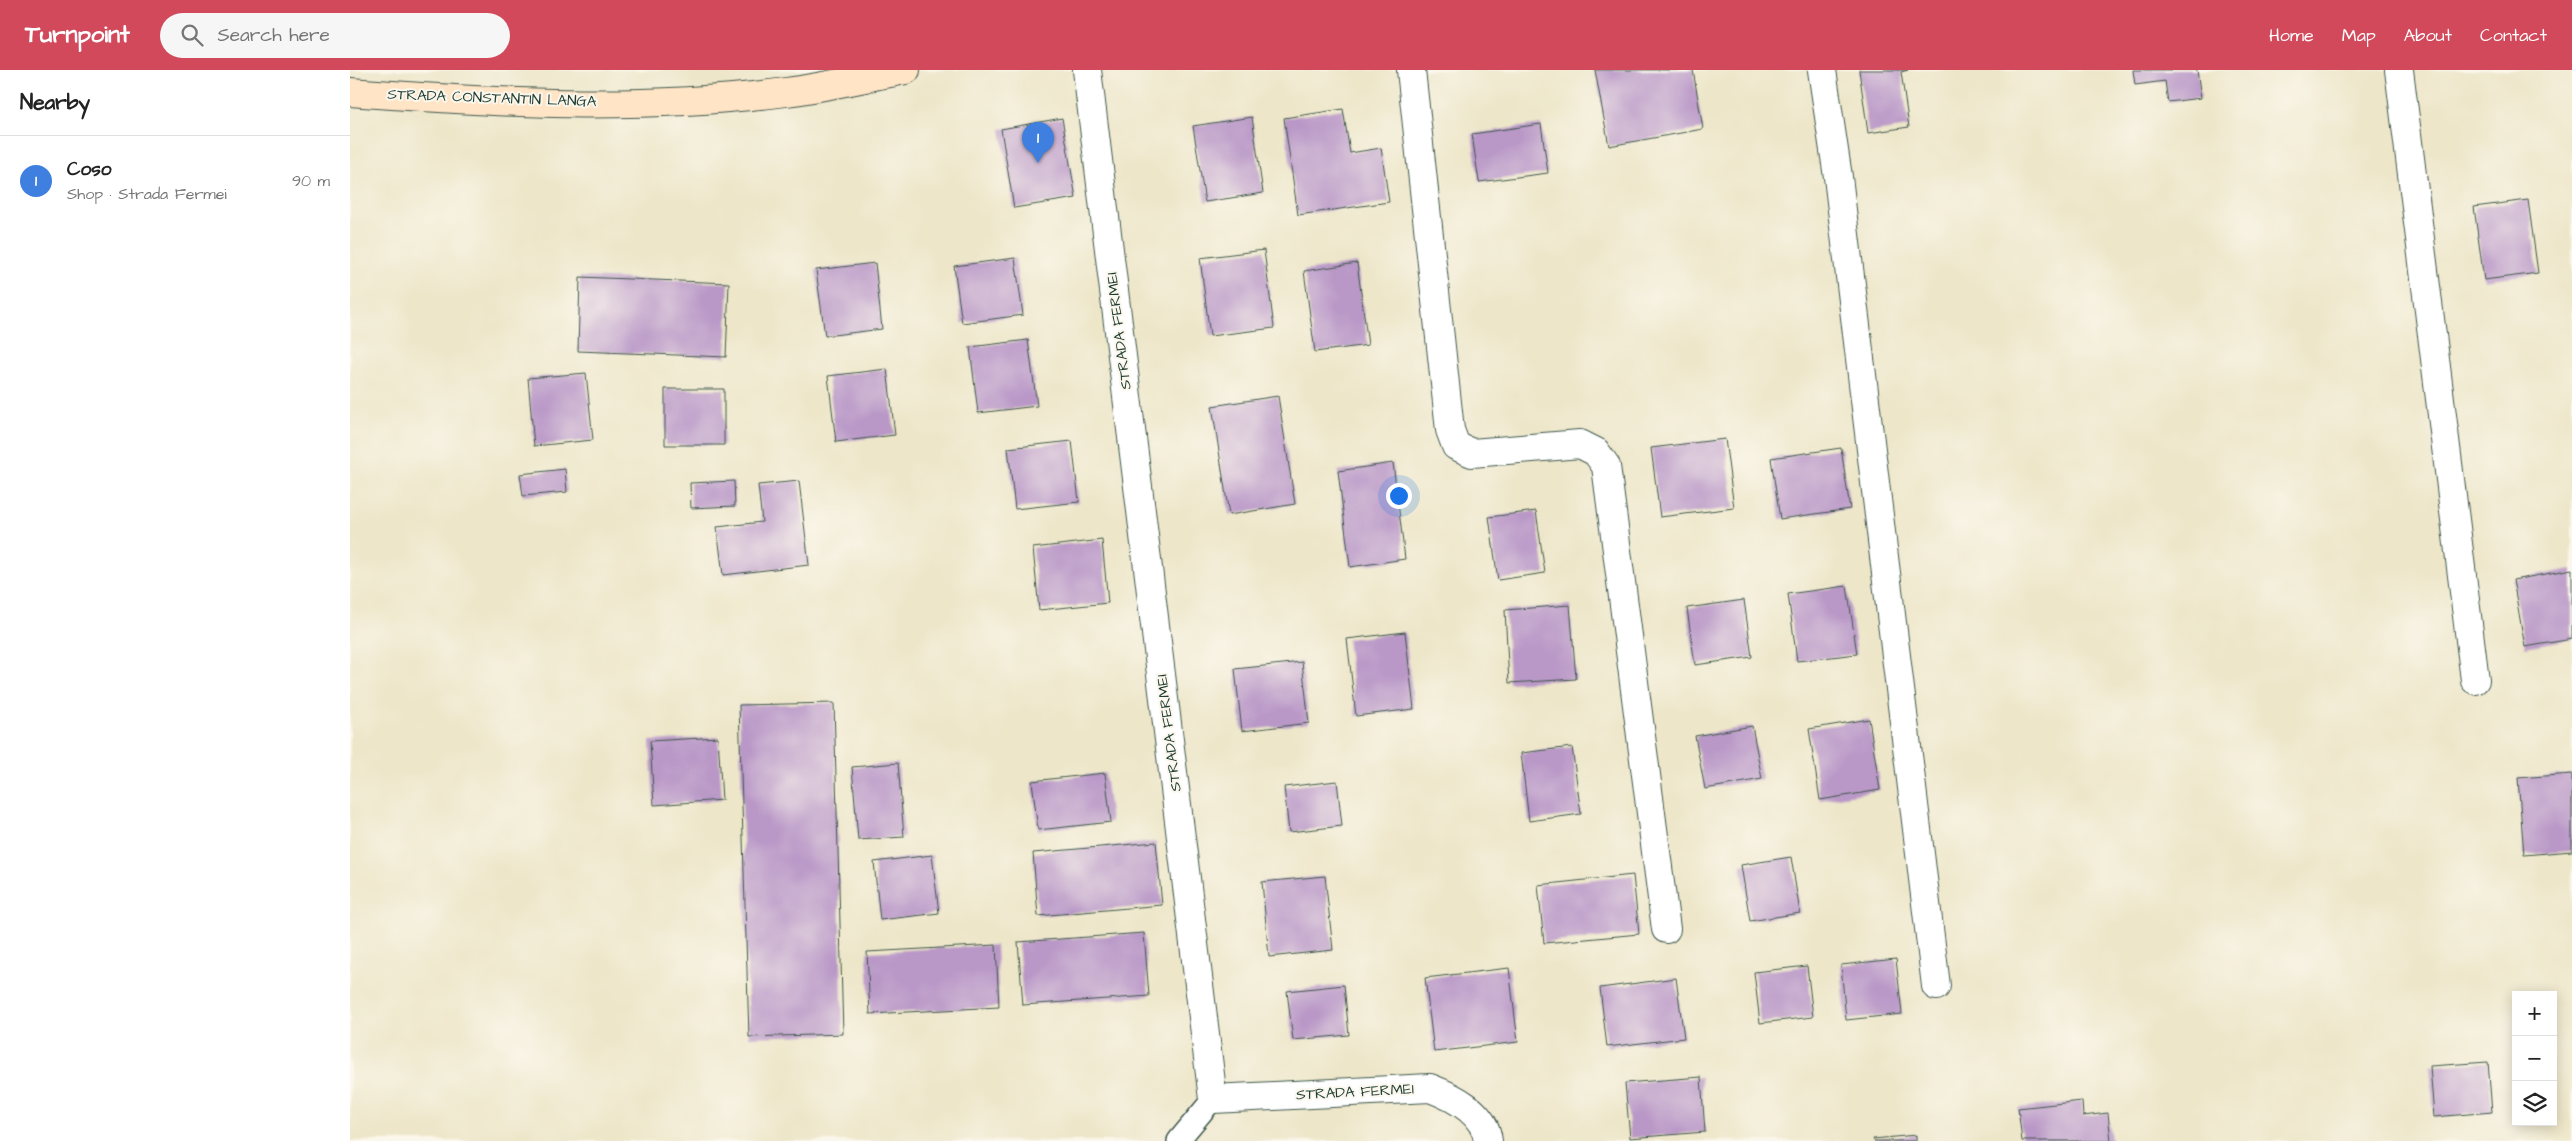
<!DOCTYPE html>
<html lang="en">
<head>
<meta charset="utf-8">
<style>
	:root { --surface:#fff; --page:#f6f6f6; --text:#222; --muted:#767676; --line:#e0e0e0; --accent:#d1495b }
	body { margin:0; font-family:"Architects Daughter",sans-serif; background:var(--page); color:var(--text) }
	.controls { position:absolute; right:15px; bottom:15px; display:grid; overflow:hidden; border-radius:0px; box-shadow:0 2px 12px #0003 }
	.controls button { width:45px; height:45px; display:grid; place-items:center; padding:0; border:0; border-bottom:1px solid var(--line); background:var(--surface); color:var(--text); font:25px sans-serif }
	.you { position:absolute; left:1048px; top:425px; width:18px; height:18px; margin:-12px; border:4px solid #fff; border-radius:50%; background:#1a73e8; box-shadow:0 0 0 8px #1a73e833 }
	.badge { display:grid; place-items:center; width:32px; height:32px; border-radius:50%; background:var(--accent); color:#fff; font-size:16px; font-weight:700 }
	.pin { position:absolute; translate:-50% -41px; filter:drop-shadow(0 1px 2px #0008) }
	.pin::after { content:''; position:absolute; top:26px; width:18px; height:15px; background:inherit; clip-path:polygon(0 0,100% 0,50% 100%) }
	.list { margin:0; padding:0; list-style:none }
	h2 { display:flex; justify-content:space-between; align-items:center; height:65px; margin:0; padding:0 20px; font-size:21px }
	h2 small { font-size:16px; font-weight:400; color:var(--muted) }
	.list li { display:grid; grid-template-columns:32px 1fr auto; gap:15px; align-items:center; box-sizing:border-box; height:90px; padding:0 20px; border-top:1px solid var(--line) }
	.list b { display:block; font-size:19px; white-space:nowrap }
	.list p { margin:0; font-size:16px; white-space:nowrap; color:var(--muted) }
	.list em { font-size:16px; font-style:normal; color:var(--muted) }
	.icon { flex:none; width:28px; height:28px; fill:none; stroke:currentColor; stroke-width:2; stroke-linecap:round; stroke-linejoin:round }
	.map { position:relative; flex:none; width:2222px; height:1071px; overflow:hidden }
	header { display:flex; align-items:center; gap:30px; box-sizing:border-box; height:70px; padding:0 25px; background:var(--accent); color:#fff }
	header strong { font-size:24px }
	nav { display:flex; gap:28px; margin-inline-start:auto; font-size:18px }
	.search { width:350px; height:45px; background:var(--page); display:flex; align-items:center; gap:12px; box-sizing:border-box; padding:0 18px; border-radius:28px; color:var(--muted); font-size:19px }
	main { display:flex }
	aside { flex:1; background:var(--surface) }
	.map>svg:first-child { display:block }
	.building { fill:#b998c7 }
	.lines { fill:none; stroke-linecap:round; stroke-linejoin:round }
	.service-casing { stroke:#3e564a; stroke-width:24 }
	.minor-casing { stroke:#3e564a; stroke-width:30 }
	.secondary-casing { stroke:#3e564a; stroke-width:30 }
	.service { stroke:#fff; stroke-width:21 }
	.minor { stroke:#fff; stroke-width:28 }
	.secondary { stroke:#ffe4c6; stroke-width:28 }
	.labels { text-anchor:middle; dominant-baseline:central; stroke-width:4; stroke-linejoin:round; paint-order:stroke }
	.street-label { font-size:15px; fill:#1f3d34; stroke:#fbf7ec }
</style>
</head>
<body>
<header>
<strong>Turnpoint</strong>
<div class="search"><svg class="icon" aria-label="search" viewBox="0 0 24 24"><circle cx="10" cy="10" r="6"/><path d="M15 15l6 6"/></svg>Search here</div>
<nav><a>Home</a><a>Map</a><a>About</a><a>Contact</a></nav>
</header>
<main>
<aside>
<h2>Nearby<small></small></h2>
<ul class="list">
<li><span class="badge" style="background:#3f7fe0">1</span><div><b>Coso</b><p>Shop · Strada Fermei</p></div><em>90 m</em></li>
</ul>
</aside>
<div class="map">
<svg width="2222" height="1071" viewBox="0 0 2222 1071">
	<rect width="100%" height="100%" fill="#fbf7ec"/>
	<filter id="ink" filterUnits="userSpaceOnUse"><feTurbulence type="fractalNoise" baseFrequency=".02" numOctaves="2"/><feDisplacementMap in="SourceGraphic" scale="10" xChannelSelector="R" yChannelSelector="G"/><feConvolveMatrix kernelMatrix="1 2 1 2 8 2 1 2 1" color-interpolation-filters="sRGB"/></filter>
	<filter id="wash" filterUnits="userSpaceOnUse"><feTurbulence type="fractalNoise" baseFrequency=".0096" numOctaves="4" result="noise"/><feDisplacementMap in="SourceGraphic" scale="20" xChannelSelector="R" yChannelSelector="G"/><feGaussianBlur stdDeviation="1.12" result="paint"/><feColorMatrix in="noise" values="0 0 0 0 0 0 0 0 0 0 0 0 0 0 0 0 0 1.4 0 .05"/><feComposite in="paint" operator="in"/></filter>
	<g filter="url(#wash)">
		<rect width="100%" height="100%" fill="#ede6c9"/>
		<g id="blocks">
			<path class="building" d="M1245,0H1343L1353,59L1259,76Z
				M1509,0H1558L1551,2L1559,57L1518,63Z
				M1783,0H1847L1851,28L1818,32L1815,11L1785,15Z
				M993,39L1000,83L1031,78L1039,132L948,145L934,48Z
				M902,47L913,123L855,132L843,56Z
				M712,48L726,128L664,138L651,59Z
				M1191,54L1198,103L1129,112L1122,64Z
				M2178,130L2188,203L2134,210L2124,137Z
				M914,180L924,258L860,266L850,188Z
				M665,188L673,245L612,253L604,196Z
				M525,193L532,259L475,266L466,200Z
				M1007,193L1018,275L965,282L954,201Z
				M230,207L379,213L376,287L228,281Z
				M678,270L687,336L628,343L620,277Z
				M537,299L545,365L486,372L478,306Z
				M236,303L243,370L184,376L178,308Z
				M315,319H374V375H315Z
				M928,326L945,434L879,445L862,336Z
				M1375,369L1384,438L1310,447L1301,378Z
				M722,371L729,432L665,439L658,378Z
				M1491,378L1500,439L1430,449L1421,388Z
				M1043,393L1055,489L1000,497L988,401Z
				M215,399L217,422L173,426L170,404Z
				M384,411L385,436L341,438L340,413Z
				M449,411L459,495L373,505L367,457L412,452L408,415Z
				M1186,441L1195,503L1148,510L1139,447Z
				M752,470L758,533L689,540L683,478Z
				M2222,499V569L2175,577L2163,510Z
				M1497,516L1507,584L1447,591L1438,524Z
				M1394,530L1402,587L1345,595L1337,538Z
				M1220,535L1226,609L1159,613L1155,540Z
				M1055,562L1064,639L1006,646L997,569Z
				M952,592L959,653L892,661L885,599Z
				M484,633L493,964L399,967L389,635Z
				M1519,649L1530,720L1470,730L1459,659Z
				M1402,656L1412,709L1355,719L1345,666Z
				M368,667L372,730L304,735L300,671Z
				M1222,677L1231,744L1179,751L1171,683Z
				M548,693L554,767L508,770L502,697Z
				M755,703L761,752L688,760L682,711Z
				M2222,704V781L2174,785L2168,708Z
				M987,711L992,756L939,762L934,717Z
				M806,772L812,835L688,846L683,783Z
				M582,785L589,843L530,850L524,792Z
				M1441,787L1450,843L1400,851L1391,795Z
				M1283,805L1289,864L1194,873L1188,815Z
				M975,806L983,880L919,887L912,812Z
				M794,863L799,926L673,935L668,872Z
				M646,875L649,937L520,944L517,882Z
				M1546,889L1552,944L1496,950L1491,895Z
				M1457,896L1463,947L1410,953L1404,902Z
				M1159,898L1168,972L1084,982L1075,908Z
				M1326,908L1334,968L1257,977L1250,918Z
				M994,915L999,965L943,970L937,921Z
				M2138,992L2142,1042L2084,1047L2080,996Z
				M1351,1007L1355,1062L1280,1068L1275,1013Z
				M1732,1031L1733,1046L1758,1043L1761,1071H1672L1668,1038Z
				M1566,1065V1071H1524L1523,1069Z"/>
		</g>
	</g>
	<g filter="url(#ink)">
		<use href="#blocks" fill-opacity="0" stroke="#3e564a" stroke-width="1"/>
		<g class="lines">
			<g class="service-casing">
				<path id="service" d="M828,1071L863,1029"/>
			</g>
			<g class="minor-casing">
				<path id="minor" d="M737,0L863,1029L1080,1018C1104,1027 1135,1042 1138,1071
					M1061,0L1100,360L1106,376L1122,383L1230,374L1246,382L1256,396L1316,859
					M1472,0L1488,107L1586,916
					M2049,0L2125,610"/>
			</g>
			<g class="secondary-casing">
				<path id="secondary" d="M0,22C145,33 292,41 436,22C476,17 516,7 556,0"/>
			</g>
			<use href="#service" class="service"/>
			<use href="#minor" class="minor"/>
			<use href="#secondary" class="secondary"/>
		</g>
	</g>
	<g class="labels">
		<g class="street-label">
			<text transform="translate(142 28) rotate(2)">STRADA CONSTANTIN LANGA</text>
			<text transform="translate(769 261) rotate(-97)">STRADA FERMEI</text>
			<text transform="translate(819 663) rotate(-97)">STRADA FERMEI</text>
			<text transform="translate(1005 1022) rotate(-3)">STRADA FERMEI</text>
		</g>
	</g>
</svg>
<div class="controls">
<button>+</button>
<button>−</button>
<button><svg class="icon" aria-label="layers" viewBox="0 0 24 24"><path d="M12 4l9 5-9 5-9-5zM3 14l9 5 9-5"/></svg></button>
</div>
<div class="you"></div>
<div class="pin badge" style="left:688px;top:93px;background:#3f7fe0">1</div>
</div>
</main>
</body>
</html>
